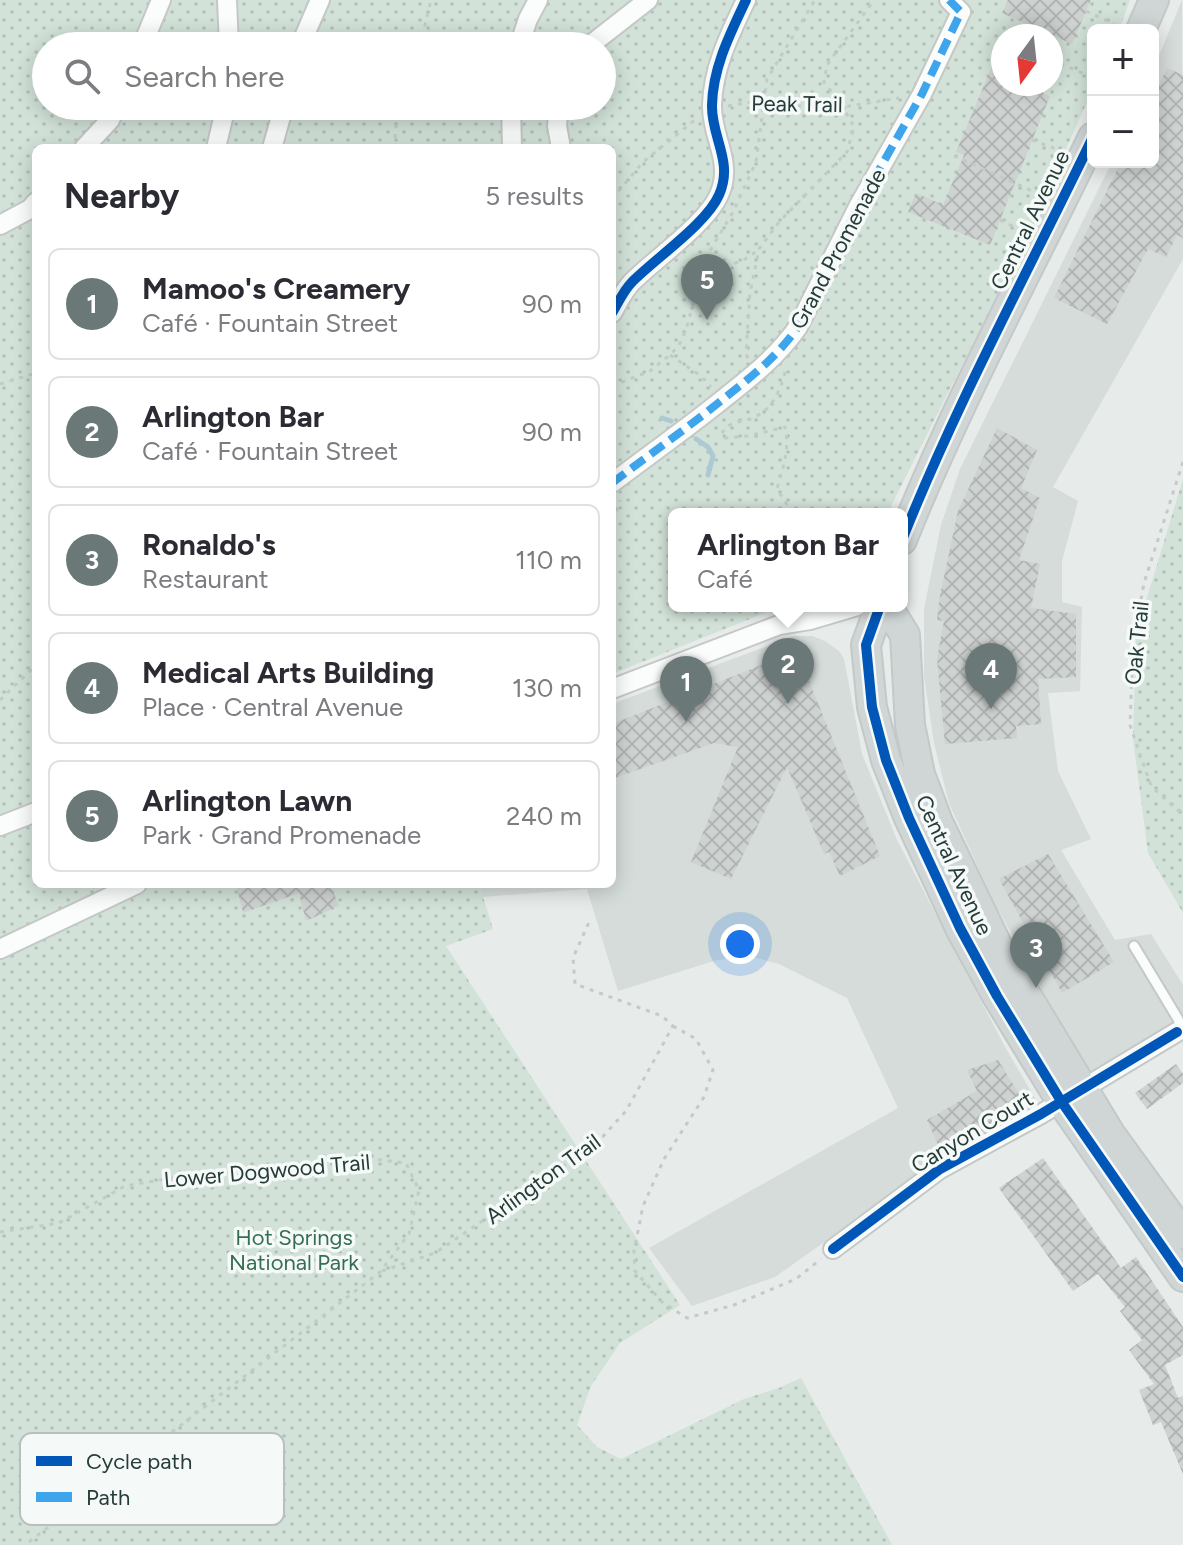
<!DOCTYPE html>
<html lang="en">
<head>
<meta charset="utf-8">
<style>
	:root { --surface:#fff; --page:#f2f2f3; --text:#2b2b33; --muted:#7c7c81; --line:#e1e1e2; --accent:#6a7977 }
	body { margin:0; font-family:Figtree,sans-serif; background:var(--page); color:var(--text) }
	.controls { position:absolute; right:24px; top:24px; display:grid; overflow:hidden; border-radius:12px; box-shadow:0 4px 20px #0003 }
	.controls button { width:72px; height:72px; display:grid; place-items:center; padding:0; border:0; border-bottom:2px solid var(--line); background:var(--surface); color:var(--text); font:40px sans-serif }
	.compass { position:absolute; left:991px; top:24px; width:72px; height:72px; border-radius:50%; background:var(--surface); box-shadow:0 4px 20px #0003; rotate:195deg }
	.you { position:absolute; left:740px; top:944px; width:28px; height:28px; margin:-20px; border:6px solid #fff; border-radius:50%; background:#1a73e8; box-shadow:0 0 0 12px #1a73e833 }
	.badge { display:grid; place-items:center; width:52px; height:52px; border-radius:50%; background:var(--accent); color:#fff; font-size:26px; font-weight:700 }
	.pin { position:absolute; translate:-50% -66px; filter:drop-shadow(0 2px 4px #0008) }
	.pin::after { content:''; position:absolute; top:42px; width:28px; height:24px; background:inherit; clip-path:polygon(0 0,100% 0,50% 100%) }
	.popup { position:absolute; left:668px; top:508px; width:240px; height:104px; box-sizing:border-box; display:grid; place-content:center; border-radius:12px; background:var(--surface); filter:drop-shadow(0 2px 6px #0005); font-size:26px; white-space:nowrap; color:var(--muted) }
	.popup b { font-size:30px; color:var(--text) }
	.popup::after { content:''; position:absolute; left:50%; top:100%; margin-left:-16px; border:16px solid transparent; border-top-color:var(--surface) }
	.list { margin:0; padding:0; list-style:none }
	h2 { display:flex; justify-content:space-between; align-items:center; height:104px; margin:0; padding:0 32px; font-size:34px }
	h2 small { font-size:26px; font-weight:400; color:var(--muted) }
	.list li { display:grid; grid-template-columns:52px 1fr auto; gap:24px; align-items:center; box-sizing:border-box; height:112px; margin:0 16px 16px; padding:0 16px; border:2px solid var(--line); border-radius:12px }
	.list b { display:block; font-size:30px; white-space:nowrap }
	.list p { margin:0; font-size:26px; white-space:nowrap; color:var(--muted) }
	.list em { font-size:26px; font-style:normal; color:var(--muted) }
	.icon { flex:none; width:44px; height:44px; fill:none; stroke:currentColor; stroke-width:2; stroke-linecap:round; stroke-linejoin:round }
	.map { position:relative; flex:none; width:1183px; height:1545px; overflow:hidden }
	.search { position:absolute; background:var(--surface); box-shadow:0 4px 20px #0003; left:32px; top:32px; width:584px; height:88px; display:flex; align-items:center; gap:20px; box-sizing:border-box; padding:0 28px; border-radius:44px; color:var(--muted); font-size:30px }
	.panel { position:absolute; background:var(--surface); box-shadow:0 4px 20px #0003; left:32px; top:144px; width:584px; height:744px; border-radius:12px }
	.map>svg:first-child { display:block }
	.built { fill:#d5dcd9 }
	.grass { fill:url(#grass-dots); fill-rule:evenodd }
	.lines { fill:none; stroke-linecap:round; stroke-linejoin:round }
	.stream { stroke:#adc9d4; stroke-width:5 }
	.building { fill:url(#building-cross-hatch) }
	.lane-casing { stroke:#c4c8c6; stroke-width:13 }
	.street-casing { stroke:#c4c8c6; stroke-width:22 }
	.primary-casing { stroke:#c3c9c8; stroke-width:32 }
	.path { stroke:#c3cac9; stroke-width:3; stroke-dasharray:4 6; stroke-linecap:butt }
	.lane { stroke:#fbfcfc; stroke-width:9 }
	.street { stroke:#fbfcfc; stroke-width:18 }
	.primary { stroke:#cfd6d5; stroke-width:28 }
	.quiet { stroke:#3ea4ec; stroke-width:8; stroke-dasharray:16 8; stroke-linecap:butt }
	.cycleway-casing { stroke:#f5f9f8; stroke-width:15 }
	.cycleway { stroke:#0057b8; stroke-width:10 }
	.labels { text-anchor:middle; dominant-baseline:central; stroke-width:7; stroke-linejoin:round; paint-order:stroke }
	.street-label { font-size:22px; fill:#263c39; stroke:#f5f9f8 }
	.park-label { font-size:22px; fill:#356f53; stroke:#f5f9f8 }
	.key { fill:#f5f9f8; stroke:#b7c0bf; stroke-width:2 }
	.key-label { font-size:22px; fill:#263c39 }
</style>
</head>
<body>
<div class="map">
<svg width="1183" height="1545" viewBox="0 0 1183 1545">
	<defs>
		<pattern id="grass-dots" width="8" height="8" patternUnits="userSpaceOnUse" patternTransform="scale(2)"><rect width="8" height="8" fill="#d2e2d8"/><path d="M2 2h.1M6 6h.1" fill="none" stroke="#b4c3ba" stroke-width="1.8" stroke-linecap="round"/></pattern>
		<pattern id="building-cross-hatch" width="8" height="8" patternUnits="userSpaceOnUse" patternTransform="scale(2)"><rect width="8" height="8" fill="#ced2d1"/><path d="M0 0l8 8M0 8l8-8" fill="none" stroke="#b1b5b4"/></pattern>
	</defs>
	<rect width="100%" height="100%" fill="#e7ebe9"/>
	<path class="built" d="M1182,0L1183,259L1053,487L1078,501L1062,561V602L1082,607L1080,691L1048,693L1058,771L1091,839L1061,850L1115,940L1151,934L1183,985V1022L1100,1070L1086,1071L992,898L949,803L934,743L924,676V609L941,525L960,469L1112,162H1153V70Z
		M794,636H812L825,641L839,651L844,659L862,754L897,840L1005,1047L1040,1107L902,1187L775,1277L692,1306L649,1248L898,1108L847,998L779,964L753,957L717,960L618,991L587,889L469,898L0,965L178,884H612V704Z"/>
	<path class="grass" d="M0,0H1130L1119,30H1093V89L1022,246L887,514H674V606H782L612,674V148H36V884H174L176,887L183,884H479L493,929L446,946L680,1305L620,1343L591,1386L577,1425L597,1447L621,1459L744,1399L779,1388L801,1378L892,1545H0ZM1003,36H1051V84H1003ZM46,46H602V106H46Z
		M1183,479V913L1148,853L1133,739L1136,634Z"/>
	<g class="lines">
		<path class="stream" d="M662,418L671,421
			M696,439L708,447L713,456L708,475"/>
	</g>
	<path class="building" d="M1008,0H1091L1072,44L1002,13Z
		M1003,40V84H1047L1043,93L1050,96L990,245L908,212L916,193L943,205L964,155L956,152Z
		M1167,68L1183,75V238L1177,235L1166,257L1148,249L1107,324L1054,298L1121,162H1153V97Z
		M997,428L1037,450L1021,488L1040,498L1019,560L1040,564L1031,608L1076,614V677L1038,679L1041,724L1016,726L1017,738L945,744L937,659L944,621L937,620L940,596L958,511Z
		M764,664L809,681L880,856L840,876L829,852L824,854L787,767L731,879L691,862L738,747L714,743L612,779V724Z
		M1048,854L1114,962L1062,993L999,879Z
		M236,884H330L339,906L306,921L299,893L243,913Z
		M998,1060L1028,1108L942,1154L927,1120L977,1091L967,1070Z
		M1176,1064L1183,1074V1083L1147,1109L1135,1093Z
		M1043,1158L1121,1268L1136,1257L1183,1327V1355L1165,1365L1178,1398L1183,1396V1474L1161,1422L1153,1425L1139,1390L1154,1384L1129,1350L1142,1340L1120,1311L1125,1307L1098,1274L1073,1291L999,1188Z"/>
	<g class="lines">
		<g class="lane-casing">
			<path id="lane" d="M1134,946L1178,1019L1180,1026L1177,1032"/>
		</g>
		<g class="street-casing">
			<path id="street" d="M227,0L229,46
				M142,46L161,0
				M300,46L320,0
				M519,46L528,19L538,0
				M589,46L648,0
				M511,106L512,148
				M559,106L557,126L561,148
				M84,148L110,120L116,106
				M216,148L226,106
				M272,148L284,106
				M0,225L30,209L36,202
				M612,313C618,303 624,290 632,282C656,258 707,223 719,195C734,162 711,137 712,105C713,67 730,34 746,0
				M612,483C649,455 686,429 722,400C750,378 777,357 798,327L858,207L922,94L961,12L949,0
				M612,689L779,625L810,620L857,606
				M0,826L36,812
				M0,949L137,884
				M833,1249L940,1169L1041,1114L1177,1032"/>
		</g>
		<g class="primary-casing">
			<path id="primary" d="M1141,30L1154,0
				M902,540C957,402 1029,270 1093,137
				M880,606L866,645L872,707L886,760L909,818L960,928L997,996L1061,1101L1183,1277
				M887,606L905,635L910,725L920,774L938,822L1002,955L1111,1135L1183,1234"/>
		</g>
		<path class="path" d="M1086,11L1114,24
			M420,46L431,0
			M1051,60L1092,77
			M728,106L763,100L799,106L843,107L899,98
			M1032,140L1059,150
			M394,148L398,106
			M954,156L1039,194
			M612,199L642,163L696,119
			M1000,220L1021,230
			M705,259C728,268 740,265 759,249
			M670,355L701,376L711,387
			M748,358L746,354L750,293L759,249L779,222L847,152L854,127L843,107L824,82L827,65L874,0
			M785,372C780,392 771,412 750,419C734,424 732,420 721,434L725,438L748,436L785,427C790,449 783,467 777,489L791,511
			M0,384L36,373
			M612,386L650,371L670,355L679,345L686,330L705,259L733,212L756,162L767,79L815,0
			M1183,462L1144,583L1133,644L1130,725L1151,786L1177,810L1183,811
			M612,551L615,515L620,500
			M794,675L805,645
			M0,700L36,665
			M673,1026L696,1039L713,1070L704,1097L664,1159L643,1206L634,1251L635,1271L662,1302L687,1318L734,1305L796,1279L821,1259
			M0,1232L59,1223L125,1186L195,1174L366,1158L406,1163L419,1190L409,1234L380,1272L25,1545
			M382,1271L435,1253L596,1144L626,1111L673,1026L662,1016L575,984L573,958L590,920"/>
		<use href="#lane" class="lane"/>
		<use href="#street" class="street"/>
		<use href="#primary" class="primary"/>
		<path class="quiet" d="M612,483C649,455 686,429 722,400C750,378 777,357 798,327L858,207L922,94L961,12L949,0"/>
		<g class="cycleway-casing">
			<path id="cycleway" d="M612,313C618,303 624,290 632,282C656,258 707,223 719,195C734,162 711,137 712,105C713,67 730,34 746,0
				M902,540C957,402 1029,270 1093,137
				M880,606L866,645L872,707L886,760L909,818L960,928L997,996L1061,1101L1183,1277
				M833,1249L940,1169L1041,1114L1177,1032"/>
		</g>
		<use href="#cycleway" class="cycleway"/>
	</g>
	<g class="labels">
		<g class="street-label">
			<text transform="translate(797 104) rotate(1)">Peak Trail</text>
			<text transform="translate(1030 220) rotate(-64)">Central Avenue</text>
			<text transform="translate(838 249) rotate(-62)">Grand Promenade</text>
			<text transform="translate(1137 643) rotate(-84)">Oak Trail</text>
			<text transform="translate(954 865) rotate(65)">Central Avenue</text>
			<text transform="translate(972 1132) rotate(-31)">Canyon Court</text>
			<text transform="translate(267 1171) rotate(-5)">Lower Dogwood Trail</text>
			<text transform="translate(543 1179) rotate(-36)">Arlington Trail</text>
		</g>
		<g class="park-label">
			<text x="294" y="1237">Hot Springs<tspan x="294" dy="25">National Park</tspan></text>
		</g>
	</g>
	<rect x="20" y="1433" width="264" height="92" rx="12" class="key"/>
	<rect x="36" y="1456" width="36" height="10" fill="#0057b8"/>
	<rect x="36" y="1492" width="36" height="10" fill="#3ea4ec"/>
	<g class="key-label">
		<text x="86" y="1469">Cycle path</text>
		<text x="86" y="1505">Path</text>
	</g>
</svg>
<div class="controls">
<button>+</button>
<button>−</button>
</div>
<svg class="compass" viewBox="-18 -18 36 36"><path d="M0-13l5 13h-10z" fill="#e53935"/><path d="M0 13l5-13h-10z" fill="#7c7c81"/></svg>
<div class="you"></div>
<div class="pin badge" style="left:686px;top:722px">1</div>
<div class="pin badge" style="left:788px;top:704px">2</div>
<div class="popup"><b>Arlington Bar</b>Café</div>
<div class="pin badge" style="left:1036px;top:988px">3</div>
<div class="pin badge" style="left:991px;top:709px">4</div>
<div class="pin badge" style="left:707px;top:320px">5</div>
<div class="search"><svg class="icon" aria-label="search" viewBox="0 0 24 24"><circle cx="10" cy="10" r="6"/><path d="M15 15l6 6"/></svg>Search here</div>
<section class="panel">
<h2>Nearby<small>5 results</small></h2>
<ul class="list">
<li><span class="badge">1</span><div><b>Mamoo's Creamery</b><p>Café · Fountain Street</p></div><em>90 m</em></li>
<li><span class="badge">2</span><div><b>Arlington Bar</b><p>Café · Fountain Street</p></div><em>90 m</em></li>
<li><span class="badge">3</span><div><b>Ronaldo's</b><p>Restaurant</p></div><em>110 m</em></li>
<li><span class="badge">4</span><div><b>Medical Arts Building</b><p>Place · Central Avenue</p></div><em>130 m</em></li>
<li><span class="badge">5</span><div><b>Arlington Lawn</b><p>Park · Grand Promenade</p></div><em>240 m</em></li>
</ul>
</section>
</div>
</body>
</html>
